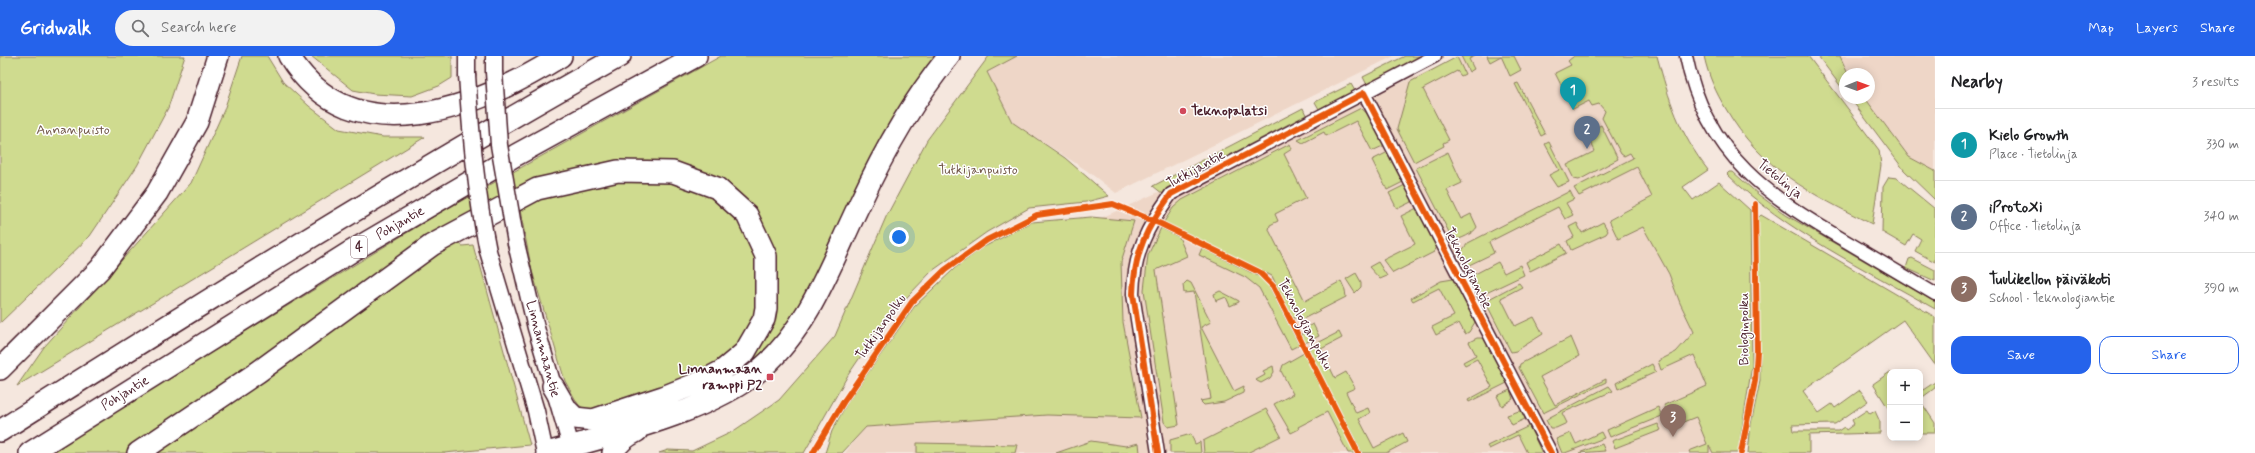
<!DOCTYPE html>
<html lang="en">
<head>
<meta charset="utf-8">
<style>
	:root { --surface:#fff; --page:#f2f2f2; --text:#202124; --muted:#757577; --line:#e0e0e0; --accent:#2563eb }
	body { margin:0; font-family:Mynerve,sans-serif; background:var(--page); color:var(--text) }
	.controls { position:absolute; right:12px; bottom:12px; display:grid; overflow:hidden; border-radius:8px; box-shadow:0 2px 10px #0003 }
	.controls button { width:36px; height:36px; display:grid; place-items:center; padding:0; border:0; border-bottom:1px solid var(--line); background:var(--surface); color:var(--text); font:20px sans-serif }
	.compass { position:absolute; left:1839px; top:12px; width:36px; height:36px; border-radius:50%; background:var(--surface); box-shadow:0 2px 10px #0003; rotate:89deg }
	.you { position:absolute; left:899px; top:181px; width:14px; height:14px; margin:-10px; border:3px solid #fff; border-radius:50%; background:#1a73e8; box-shadow:0 0 0 6px #1a73e833 }
	.badge { display:grid; place-items:center; width:26px; height:26px; border-radius:50%; background:var(--accent); color:#fff; font-size:13px; font-weight:700 }
	.pin { position:absolute; translate:-50% -33px; filter:drop-shadow(0 1px 2px #0008) }
	.pin::after { content:''; position:absolute; top:21px; width:14px; height:12px; background:inherit; clip-path:polygon(0 0,100% 0,50% 100%) }
	.list { margin:0; padding:0; list-style:none }
	h2 { display:flex; justify-content:space-between; align-items:center; height:52px; margin:0; padding:0 16px; font-size:17px }
	h2 small { font-size:13px; font-weight:400; color:var(--muted) }
	.list li { display:grid; grid-template-columns:26px 1fr auto; gap:12px; align-items:center; box-sizing:border-box; height:72px; padding:0 16px; border-top:1px solid var(--line) }
	.list b { display:block; font-size:15px; white-space:nowrap }
	.list p { margin:0; font-size:13px; white-space:nowrap; color:var(--muted) }
	.list em { font-size:13px; font-style:normal; color:var(--muted) }
	.actions { display:flex; gap:8px; padding:12px 16px }
	.actions a { flex:1; padding:9px 0; border:1px solid var(--accent); border-radius:12px; text-align:center; font-size:14px; color:var(--accent) }
	.actions .main { background:var(--accent); color:#fff }
	.icon { flex:none; width:22px; height:22px; fill:none; stroke:currentColor; stroke-width:2; stroke-linecap:round; stroke-linejoin:round }
	.map { position:relative; flex:none; width:1935px; height:397px; overflow:hidden }
	header { display:flex; align-items:center; gap:24px; box-sizing:border-box; height:56px; padding:0 20px; background:var(--accent); color:#fff }
	header strong { font-size:19px }
	nav { display:flex; gap:22px; margin-inline-start:auto; font-size:14px }
	.search { width:280px; height:36px; background:var(--page); display:flex; align-items:center; gap:10px; box-sizing:border-box; padding:0 14px; border-radius:22px; color:var(--muted); font-size:15px }
	main { display:flex }
	aside { flex:1; background:var(--surface) }
	.map>svg:first-child { display:block }
	.built { fill:#eed6c7 }
	.green { fill:#cfdb8f; stroke:#8c7d5d }
	.lines { fill:none; stroke-linecap:round; stroke-linejoin:round }
	.street-casing { stroke:#4a1f2b; stroke-width:15 }
	.secondary-casing { stroke:#4a1f2b; stroke-width:19 }
	.highway-casing { stroke:#4a1f2b; stroke-width:24 }
	.street { stroke:#fff; stroke-width:12 }
	.secondary { stroke:#fff; stroke-width:16 }
	.highway { stroke:#fff; stroke-width:21 }
	.secondary-bridge-casing { stroke:#4a1f2b; stroke-width:19; stroke-linecap:butt }
	.secondary-bridge { stroke:#fff; stroke-width:16 }
	.cycleway-casing { stroke:#fff; stroke-width:8 }
	.cycleway { stroke:#e8590c; stroke-width:6 }
	.poi-dot { fill:#d1495b; stroke:#fff; stroke-width:1.5 }
	.labels { text-anchor:middle; dominant-baseline:central; stroke-width:3; stroke-linejoin:round; paint-order:stroke }
	.shield { fill:#fff; stroke:#80626b; stroke-width:1 }
	.shield-label { font-size:13px; font-weight:bold; fill:#4a1f2b }
	.poi-label { font-size:14px; font-weight:bold; fill:#4a1f2b; stroke:#fff; text-anchor:start }
	.park-label { font-size:14px; fill:#725749; stroke:#fff }
	.street-label { font-size:14px; fill:#4a1f2b; stroke:#fff }
</style>
</head>
<body>
<header>
<strong>Gridwalk</strong>
<div class="search"><svg class="icon" aria-label="search" viewBox="0 0 24 24"><circle cx="10" cy="10" r="6"/><path d="M15 15l6 6"/></svg>Search here</div>
<nav><a>Map</a><a>Layers</a><a>Share</a></nav>
</header>
<main>
<div class="map">
<svg width="1935" height="397" viewBox="0 0 1935 397">
	<rect width="100%" height="100%" fill="#f5e7de"/>
	<filter id="ink" filterUnits="userSpaceOnUse"><feTurbulence type="fractalNoise" baseFrequency=".025" numOctaves="2"/><feDisplacementMap in="SourceGraphic" scale="8" xChannelSelector="R" yChannelSelector="G"/><feConvolveMatrix kernelMatrix="1 2 1 2 8 2 1 2 1" color-interpolation-filters="sRGB"/></filter>
	<g filter="url(#ink)">
		<path class="built" d="M1017,0H1394L1116,137L1086,114L1012,66L987,16Z
			M1461,0H1580L1653,141L1609,163L1643,170L1669,218L1680,247L1695,277L1676,296L1658,305L1661,314L1694,299L1707,330L1664,349L1696,361L1707,388H1709L1713,397H845L865,371L1072,175Z
			M1840,0H1935V115L1909,101L1865,42H1869V18H1848Z"/>
		<path class="green" d="M0,0H185L168,52L137,110L90,180L0,267Z
			M242,0H267L283,26L309,50L339,73L383,81H425L17,330L44,291L191,127L224,54Z
			M311,0H452V22L439,30L412,40L374,38L353,34Z
			M721,0H939L792,270L745,320L681,351L679,344L755,289L765,177L680,112L518,136L255,312L125,397H52L109,359L436,159Z
			M989,0H1017L987,16L1012,66L1065,102L1109,140L1086,146L1029,152L987,176L932,215L887,262L848,319L804,397H659L668,394L692,395L732,376L779,344L835,280L886,161L927,84Z
			M1405,0H1424L1367,29L1363,21Z
			M1461,0H1475L1469,3L1474,13L1469,16Z
			M1487,0H1514L1521,14L1510,20L1501,0L1490,6Z
			M1574,0H1657C1669,44 1679,77 1708,114L1683,131L1693,144L1719,126L1750,154L1752,309L1738,397H1713L1709,389V397H1690L1689,395L1707,388L1696,361L1673,370L1664,349L1707,330L1694,299L1661,314L1658,305L1676,296L1694,276L1680,247L1669,218L1643,171L1618,183L1609,164L1652,141L1637,111L1579,140L1574,132L1633,102L1630,97L1624,100L1621,98L1602,62L1605,55L1599,48L1592,50L1589,45L1573,53L1555,17L1571,9L1568,5Z
			M1704,0H1808L1879,94L1881,109L1872,168C1812,139 1760,112 1726,53C1716,37 1708,19 1704,0Z
			M1818,0H1840L1848,18H1845V36Z
			M1457,1L1465,18L1461,20L1457,15L1423,33L1449,84L1443,87L1444,90L1414,106L1397,73L1410,26Z
			M1518,27L1545,78L1541,80L1515,28Z
			M1351,28L1355,35L1319,53L1315,46Z
			M1850,42H1865L1909,101L1935,115V144L1904,114Z
			M1303,52L1306,59L1186,122L1163,138L1153,130Z
			M1361,52L1370,60L1385,89L1372,95L1356,65L1326,80L1324,76L1303,87L1298,84Z
			M1601,69L1618,103L1579,124L1574,123L1567,109L1595,95L1586,77Z
			M1549,86L1569,126L1557,131L1549,119L1559,114L1545,88Z
			M1290,88L1292,93L1284,98L1306,142L1275,158L1278,165L1270,169L1269,174L1305,245L1341,225L1345,234L1346,241L1301,264L1292,261L1272,220L1164,166L1173,152L1182,144Z
			M1388,96L1403,126L1387,134L1372,104Z
			M1448,96L1462,127L1447,134L1461,163L1471,158L1477,171C1474,177 1460,184 1453,184L1416,112Z
			M1729,116H1733L1759,139L1786,159L1935,246V253C1864,212 1786,176 1727,118Z
			M1889,121L1897,122L1935,153V206L1915,195L1921,183L1913,178L1906,190L1882,176L1883,131Z
			M619,123L671,125L717,142L740,161L758,204L756,254L747,278L734,294L715,309L602,356L585,354L578,348L565,325L532,215L519,149L556,137Z
			M1405,129L1413,145L1397,153L1389,137Z
			M1570,135L1574,143L1566,147L1573,159L1565,163L1558,151L1489,186L1494,197L1467,210L1460,197L1468,187Z
			M1417,152L1437,191L1434,196L1393,217L1383,204L1415,188L1401,160Z
			M1761,159L1935,261V309L1903,264L1803,335L1819,357L1832,348L1835,352L1860,334L1868,345L1835,368L1792,369L1793,375H1838L1844,371L1846,374L1854,368L1852,364L1867,354L1870,358L1875,355L1880,366V377L1809,379V397H1748L1751,368L1760,325L1758,162Z
			M1091,161L1134,165L1121,206L1123,266L1141,362L1047,359L866,371L842,397H825L832,375L847,347L914,251L955,212L982,192L1032,166Z
			M1603,166L1608,175L1606,178L1571,194L1567,185L1574,181L1569,171L1577,167L1582,177Z
			M1161,172L1179,181L1187,200L1156,214L1179,369L1168,371L1164,366L1144,234L1148,199Z
			M457,180L462,190L473,189L477,204L479,205L530,389L444,397H150Z
			M1561,188L1566,197L1530,215L1526,206Z
			M1202,192L1264,223L1270,232L1299,289L1291,293L1259,232L1245,221L1199,199Z
			M1912,202L1935,214V225L1906,212L1909,203Z
			M1378,206L1387,220L1380,223L1369,211Z
			M1498,206L1504,217L1520,209L1524,219L1482,239L1473,222L1475,218Z
			M1356,217L1361,226V231L1355,237L1346,223Z
			M1453,223L1475,266L1469,276L1465,278L1459,267L1436,279L1432,271L1454,260L1439,232L1413,245L1411,242L1441,225Z
			M1187,225L1191,227L1211,266L1201,271L1234,335L1244,330L1243,337L1224,346L1204,349L1200,345L1211,343L1194,236L1184,237L1183,229Z
			M1519,227L1522,231L1501,242L1515,270L1534,261L1543,278L1516,295L1511,296L1486,247L1487,244Z
			M1220,235L1239,245V246L1230,250L1226,241L1216,245L1214,238Z
			M1313,268L1319,280L1305,287L1302,280L1305,272Z
			M1339,276L1342,282L1321,293L1335,322L1346,316L1355,332L1346,336L1356,357L1368,352L1370,357L1359,363L1374,392L1403,377L1407,386L1386,397H1362L1309,294L1310,291Z
			M1571,281L1579,300L1540,321L1555,349L1606,323V326L1543,357L1519,312L1520,308Z
			M1477,282H1484L1507,327L1469,346L1468,344L1492,331L1477,303L1465,309L1463,306L1476,299L1469,286Z
			M1304,297L1355,397H1348L1327,356L1298,371L1299,373L1291,377L1274,348L1293,338L1281,315L1283,309Z
			M1652,308L1656,316L1618,333L1616,327Z
			M1273,310L1274,316L1270,322L1261,327L1257,325L1256,324L1265,319L1263,315Z
			M1890,316V355L1873,328Z
			M1935,326V332L1920,343V330L1923,334Z
			M1609,330L1613,335L1562,357L1567,367L1556,372H1550L1546,364L1550,361Z
			M1510,334L1513,343L1502,350L1497,340Z
			M1923,349L1935,367V377H1920V353Z
			M1658,351L1662,360L1610,381L1607,374Z
			M1266,353L1281,380L1247,397H1204L1203,385Z
			M1519,355L1522,356L1525,363L1512,369L1507,359Z
			M1658,368L1661,374L1615,392L1612,385Z
			M1529,370L1542,397H1527L1518,379L1489,393L1487,390Z
			M1601,376L1604,382L1565,397H1562L1556,383L1571,377L1576,388Z
			M1191,378L1195,388L1200,386L1201,397H1170V384Z
			M1091,385L1126,390L1139,387L1140,397H1056Z
			M917,387L1017,389L1015,397H917Z
			M1602,388L1605,395L1579,397Z"/>
		<g class="lines">
			<g class="street-casing">
				<path id="street" d="M1686,0C1706,101 1771,142 1854,190C1881,206 1908,222 1935,238
					M1364,37L1551,397
					M1158,397L1133,238C1134,196 1147,171 1171,138L1435,0"/>
			</g>
			<g class="secondary-casing">
				<path id="secondary" d="M467,0V19
					M494,16V0
					M516,187L536,272L573,397
					M488,195L536,355L545,397"/>
			</g>
			<g class="highway-casing">
				<path id="highway" d="M289,0C353,104 481,50 561,0
					M0,313L100,213L157,137L197,66L218,0
					M0,375C204,246 409,118 620,0
					M30,397L352,195L516,99L696,0
					M138,397L258,316L432,189L537,133L618,115L673,116L717,132L747,159L766,200V252L764,263L745,296L722,315L705,324L663,341L593,364L575,362L567,354L553,330
					M547,397C611,379 712,356 762,312C811,269 832,204 860,147C884,95 913,44 949,0
					M613,397C617,387 627,380 637,375"/>
			</g>
			<use href="#street" class="street"/>
			<use href="#secondary" class="secondary"/>
			<use href="#highway" class="highway"/>
			<g class="secondary-bridge-casing">
				<path id="secondary-bridge" d="M494,16L499,89L516,187
					M467,19C471,78 476,137 488,195"/>
			</g>
			<use href="#secondary-bridge" class="secondary-bridge"/>
			<g class="cycleway-casing">
				<path id="cycleway" d="M813,397L844,345L912,246L945,214L987,184L1037,159L1113,148L1161,168L1259,216L1273,230L1358,397
					M1158,397L1133,238C1134,196 1147,171 1171,138L1364,37L1551,397
					M1741,397L1755,325L1757,295L1755,148"/>
			</g>
			<use href="#cycleway" class="cycleway"/>
		</g>
	</g>
	<g class="poi-dot">
		<circle cx="1183" cy="55" r="4"/>
		<rect x="766" y="317" width="8" height="8" rx="2"/>
	</g>
	<g class="labels">
		<rect class="shield" x="351" y="180" width="16" height="22" rx="3"/>
		<g class="shield-label">
			<text x="359" y="191">4</text>
		</g>
		<g class="poi-label">
			<text x="1191" y="55">Teknopalatsi</text>
			<text x="762" y="313" text-anchor="end">Linnanmaan<tspan x="762" dy="16">ramppi P2</tspan></text>
		</g>
		<g class="park-label">
			<text x="73" y="74">Annanpuisto</text>
			<text x="978" y="114">Tutkijanpuisto</text>
		</g>
		<g class="street-label">
			<text transform="translate(1196 113) rotate(-29)">Tutkijantie</text>
			<text transform="translate(1780 123) rotate(39)">Tietolinja</text>
			<text transform="translate(400 167) rotate(-30)">Pohjantie</text>
			<text transform="translate(1468 212) rotate(63)">Teknologiantie</text>
			<text transform="translate(1305 268) rotate(62)">Teknologianpolku</text>
			<text transform="translate(881 271) rotate(-55)">Tutkijanpolku</text>
			<text transform="translate(1744 273) rotate(-90)">Biologinpolku</text>
			<text transform="translate(543 293) rotate(75)">Linnanmaantie</text>
			<text transform="translate(125 337) rotate(-32)">Pohjantie</text>
		</g>
	</g>
</svg>
<div class="controls">
<button>+</button>
<button>−</button>
</div>
<svg class="compass" viewBox="-18 -18 36 36"><path d="M0-13l5 13h-10z" fill="#e53935"/><path d="M0 13l5-13h-10z" fill="#757577"/></svg>
<div class="you"></div>
<div class="pin badge" style="left:1573px;top:54px;background:#0f9aa8">1</div>
<div class="pin badge" style="left:1587px;top:93px;background:#5c6f8a">2</div>
<div class="pin badge" style="left:1673px;top:381px;background:#8d6e63">3</div>
</div>
<aside>
<h2>Nearby<small>3 results</small></h2>
<ul class="list">
<li><span class="badge" style="background:#0f9aa8">1</span><div><b>Kielo Growth</b><p>Place · Tietolinja</p></div><em>330 m</em></li>
<li><span class="badge" style="background:#5c6f8a">2</span><div><b>iProtoXi</b><p>Office · Tietolinja</p></div><em>340 m</em></li>
<li><span class="badge" style="background:#8d6e63">3</span><div><b>Tuulikellon päiväkoti</b><p>School · Teknologiantie</p></div><em>390 m</em></li>
</ul>
<div class="actions"><a class="main">Save</a><a>Share</a></div>
</aside>
</main>
</body>
</html>
